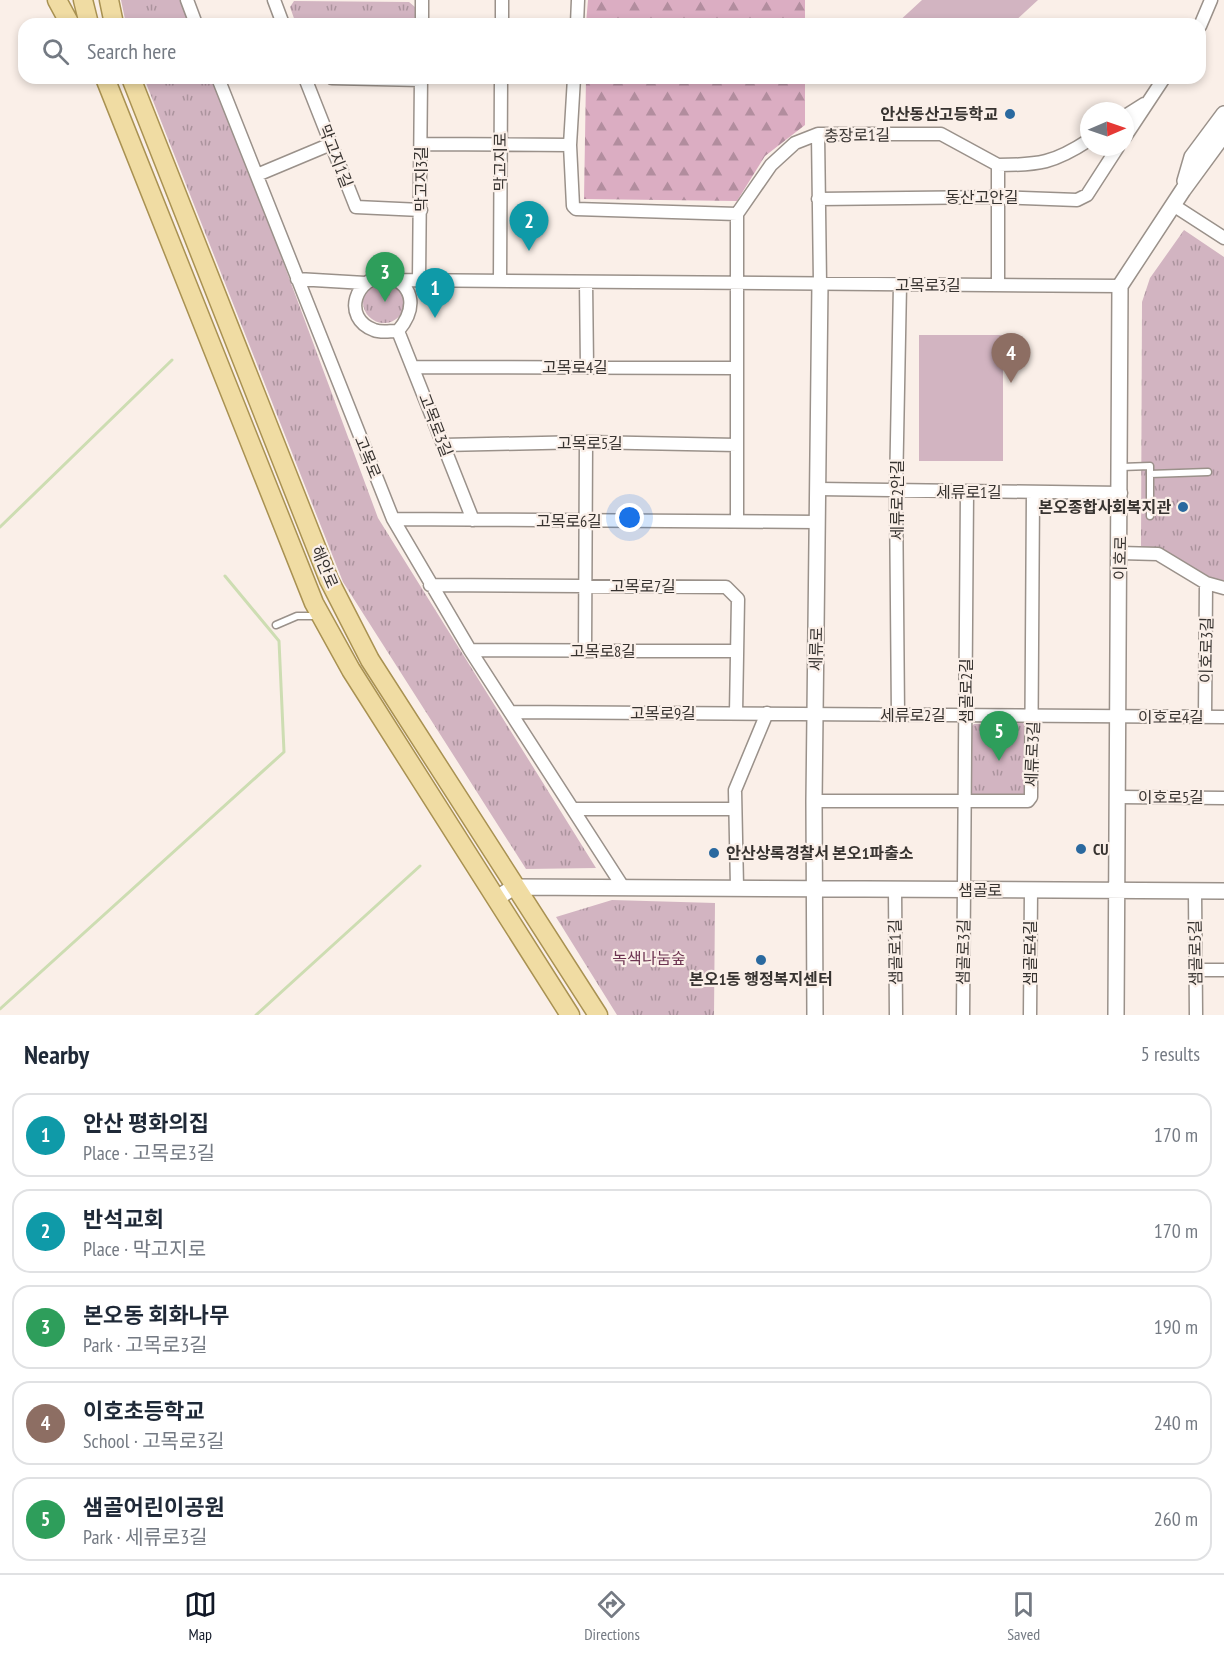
<!DOCTYPE html>
<html lang="en">
<head>
<meta charset="utf-8">
<style>
	:root { --surface:#fff; --page:#f6f6f7; --text:#1f2937; --muted:#747a83; --line:#e0e1e3; --accent:#111827 }
	body { margin:0; font-family:"PT Sans Narrow","Noto Sans KR",sans-serif; background:var(--page); color:var(--text) }
	.compass { position:absolute; left:1080px; top:102px; width:54px; height:54px; border-radius:50%; background:var(--surface); box-shadow:0 3px 9px #0003; rotate:88deg }
	.you { position:absolute; left:630px; top:518px; width:21px; height:21px; margin:-15px; border:4px solid #fff; border-radius:50%; background:#1a73e8; box-shadow:0 0 0 9px #1a73e833 }
	.badge { display:grid; place-items:center; width:39px; height:39px; border-radius:50%; background:var(--accent); color:#fff; font-size:20px; font-weight:700 }
	.pin { position:absolute; translate:-50% -50px; filter:drop-shadow(0 2px 3px #0008) }
	.pin::after { content:''; position:absolute; top:32px; width:21px; height:18px; background:inherit; clip-path:polygon(0 0,100% 0,50% 100%) }
	.list { margin:0; padding:0; list-style:none }
	h2 { display:flex; justify-content:space-between; align-items:center; height:78px; margin:0; padding:0 24px; font-size:26px }
	h2 small { font-size:20px; font-weight:400; color:var(--muted) }
	.list li { display:grid; grid-template-columns:39px 1fr auto; gap:18px; align-items:center; box-sizing:border-box; height:84px; margin:0 12px 12px; padding:0 12px; border:2px solid var(--line); border-radius:18px }
	.list b { display:block; font-size:22px; white-space:nowrap }
	.list p { margin:0; font-size:20px; white-space:nowrap; color:var(--muted) }
	.list em { font-size:20px; font-style:normal; color:var(--muted) }
	.icon { flex:none; width:33px; height:33px; fill:none; stroke:currentColor; stroke-width:2; stroke-linecap:round; stroke-linejoin:round }
	.map { position:relative; flex:none; width:1224px; height:1015px; overflow:hidden }
	.search { position:absolute; background:var(--surface); box-shadow:0 3px 9px #0003; left:18px; right:18px; top:18px; height:66px; display:flex; align-items:center; gap:15px; box-sizing:border-box; padding:0 21px; border-radius:18px; color:var(--muted); font-size:22px }
	.sheet { height:558px; background:var(--surface) }
	nav { display:flex; justify-content:space-around; align-items:center; box-sizing:border-box; height:84px; border-top:2px solid var(--line); background:var(--surface); font-size:16px; color:var(--muted) }
	nav a { display:grid; justify-items:center; gap:3px }
	nav .on { color:var(--accent) }
	.map>svg:first-child { display:block }
	.green { fill:#d2b4c1 }
	.forest { fill:url(#forest-firs) }
	.park { fill:url(#park-tufts) }
	.lines { fill:none; stroke-linecap:round; stroke-linejoin:round }
	.stream { stroke:#cdddb2; stroke-width:3 }
	.service-casing { stroke:#9a918a; stroke-width:9 }
	.minor-casing { stroke:#9a918a; stroke-width:15 }
	.tertiary-casing { stroke:#9a918a; stroke-width:18 }
	.primary-casing { stroke:#a99252; stroke-width:21 }
	.service { stroke:#fff; stroke-width:6 }
	.minor { stroke:#fff; stroke-width:12 }
	.tertiary { stroke:#fff; stroke-width:15 }
	.primary { stroke:#f0dca3; stroke-width:18 }
	.poi-dot { fill:#2a699f; stroke:#faefe8; stroke-width:2 }
	.labels { text-anchor:middle; dominant-baseline:central; stroke-width:4.5; stroke-linejoin:round; paint-order:stroke }
	.poi-label { font-size:16px; font-weight:bold; fill:#373330; stroke:#faefe8; text-anchor:end }
	.street-label { font-size:16px; fill:#373330; stroke:#faefe8 }
	.park-label { font-size:16px; fill:#6e3552; stroke:#faefe8 }
</style>
</head>
<body>
<div class="map">
<svg width="1224" height="1015" viewBox="0 0 1224 1015">
	<defs>
		<pattern id="forest-firs" width="22" height="20" patternUnits="userSpaceOnUse" patternTransform="scale(1.5)"><rect width="22" height="20" fill="#dbadc2"/><path d="M5 1l3.5 6h-7zM16 11l3.5 6h-7z" fill="#b28d9e"/></pattern>
		<pattern id="park-tufts" width="24" height="20" patternUnits="userSpaceOnUse" patternTransform="scale(1.5)"><rect width="24" height="20" fill="#d2b4c1"/><path d="M3 7l-1-3M5 7V3M7 7l1-3M15 17l-1-3M17 17v-4M19 17l1-3" fill="none" stroke="#ab939d"/></pattern>
	</defs>
	<rect width="100%" height="100%" fill="#faefe8"/>
	<path class="green" d="M922,0H1038L1012,24H896Z
		M919,335H1003V461H919Z"/>
	<path class="forest" d="M588,0H805V24H586Z
		M586,78H805V125L765,156L737,201L584,199Z"/>
	<path class="park" d="M121,0H186L195,24H126Z
		M294,1L409,2L415,7L416,24H296L290,7Z
		M144,78H215L378,518L596,868L526,869L343,582Z
		M1184,230L1224,257V580L1213,582L1141,546L1142,302L1150,278Z
		M363 302a21 21 0 1 1 42 0a21 21 0 1 1-42 0Z
		M1023,723L1027,727L1028,794L1024,798H975L971,794L970,728L974,724Z
		M612,900L715,903L714,1015H617L556,917Z"/>
	<g class="lines">
		<path class="stream" d="M0,527L172,360
			M0,1009L284,752L279,641L225,576
			M256,1015L420,866"/>
		<g class="service-casing">
			<path id="service" d="M1121,467L1150,466V516
				M1150,474L1208,472
				M276,625L297,616H319"/>
		</g>
		<g class="minor-casing">
			<path id="minor" d="M187,0L196,24
				M274,0L283,24
				M422,24V0
				M502,24V0
				M577,24L578,0
				M1200,26L1211,0
				M218,78L393,519L470,650L623,887
				M305,78L356,207L421,210
				M332,78L421,80
				M574,78L570,145L573,206L576,209L737,214L771,165L795,143L818,134H941L998,165
				M1125,116L1144,104
				M818,134L820,283
				M1125,137L1164,78
				M421,144L570,145
				M998,165V285
				M998,165C1039,165 1054,163 1089,140
				M257,175L331,144
				M818,199L997,197L1077,200L1087,195L1118,147
				M1173,205L1224,238
				M388,276C417,287 415,311 398,331C389,331 381,333 374,330C341,318 355,275 388,276Z
				M297,279L365,283
				M397,280L1120,286
				M419,280L421,78
				M500,281L501,78
				M586,282L587,367
				M398,331L473,520
				M413,367L736,368
				M443,445L586,442L737,445
				M818,489L1121,493
				M393,519L817,522
				M737,521V214
				M1120,553L1158,554L1206,583L1224,588
				M430,585L726,587L738,599L736,713
				M470,650L736,651
				M585,651L586,442
				M511,712L1224,717
				M898,715L896,491L900,285
				M1205,717L1206,583
				M1118,797L1224,798
				M814,801H1028L1031,797L1033,492
				M573,809H734
				M737,887L735,790L767,713
				M895,889L896,1015
				M1195,891L1196,1015
				M1196,970H1224
				M963,1015L967,492
				M1030,1015L1031,890"/>
		</g>
		<g class="tertiary-casing">
			<path id="tertiary" d="M1185,181L1192,157L1224,114
				M497,898L514,887L1224,891
				M815,1015L814,801L820,283
				M1116,1015L1120,286L1183,190L1224,134"/>
		</g>
		<g class="primary-casing">
			<path id="primary" d="M57,0L70,24
				M83,0L89,24
				M109,0L114,24
				M105,78L314,603L351,670L570,1015
				M131,78L329,580L370,660L598,1015"/>
		</g>
		<use href="#service" class="service"/>
		<use href="#minor" class="minor"/>
		<use href="#tertiary" class="tertiary"/>
		<use href="#primary" class="primary"/>
	</g>
	<g class="poi-dot">
		<circle cx="1010" cy="114" r="6"/>
		<circle cx="1183" cy="507" r="6"/>
		<circle cx="1081" cy="849" r="6"/>
		<circle cx="714" cy="853" r="6"/>
		<circle cx="761" cy="960" r="6"/>
	</g>
	<g class="labels">
		<g class="poi-label">
			<text x="998" y="114">안산동산고등학교</text>
			<text x="1171" y="507">본오종합사회복지관</text>
			<text x="1093" y="849" text-anchor="start">CU</text>
			<text x="726" y="853" text-anchor="start">안산상록경찰서 본오1파출소</text>
			<text x="761" y="979" text-anchor="middle">본오1동 행정복지센터</text>
		</g>
		<g class="street-label">
			<text transform="translate(857 135) rotate(-1)">충장로1길</text>
			<text transform="translate(336 156) rotate(69)">막고지1길</text>
			<text transform="translate(500 162) rotate(-90)">막고지로</text>
			<text transform="translate(421 179) rotate(-90)">막고지3길</text>
			<text x="982" y="197">동산고안길</text>
			<text x="928" y="285">고목로3길</text>
			<text x="575" y="367">고목로4길</text>
			<text transform="translate(436 425) rotate(69)">고목로3길</text>
			<text x="590" y="443">고목로5길</text>
			<text transform="translate(368 457) rotate(68)">고목로</text>
			<text x="969" y="492">세류로1길</text>
			<text transform="translate(897 500) rotate(-90)">세류로2안길</text>
			<text x="569" y="521">고목로6길</text>
			<text transform="translate(1120 558) rotate(-89)">이호로</text>
			<text transform="translate(325 567) rotate(67)">해안로</text>
			<text x="643" y="586">고목로7길</text>
			<text transform="translate(816 649) rotate(-89)">세류로</text>
			<text transform="translate(1206 650) rotate(-89)">이호로3길</text>
			<text x="603" y="651">고목로8길</text>
			<text transform="translate(966 691) rotate(-90)">샘골로2길</text>
			<text x="663" y="713">고목로9길</text>
			<text x="913" y="715">세류로2길</text>
			<text x="1171" y="717">이호로4길</text>
			<text transform="translate(1032 754) rotate(-88)">세류로3길</text>
			<text x="1171" y="797">이호로5길</text>
			<text x="980" y="890">샘골로</text>
			<text transform="translate(895 952) rotate(-91)">샘골로1길</text>
			<text transform="translate(963 952) rotate(-89)">샘골로3길</text>
			<text transform="translate(1030 953) rotate(-90)">샘골로4길</text>
			<text transform="translate(1195 953) rotate(-91)">샘골로5길</text>
		</g>
		<g class="park-label">
			<text x="649" y="958">녹색나눔숲</text>
		</g>
	</g>
</svg>
<svg class="compass" viewBox="-18 -18 36 36"><path d="M0-13l5 13h-10z" fill="#e53935"/><path d="M0 13l5-13h-10z" fill="#747a83"/></svg>
<div class="you"></div>
<div class="pin badge" style="left:435px;top:318px;background:#0f9aa8">1</div>
<div class="pin badge" style="left:529px;top:251px;background:#0f9aa8">2</div>
<div class="pin badge" style="left:385px;top:302px;background:#2e9e5b">3</div>
<div class="pin badge" style="left:1011px;top:383px;background:#8d6e63">4</div>
<div class="pin badge" style="left:999px;top:761px;background:#2e9e5b">5</div>
<div class="search"><svg class="icon" aria-label="search" viewBox="0 0 24 24"><circle cx="10" cy="10" r="6"/><path d="M15 15l6 6"/></svg>Search here</div>
</div>
<section class="sheet">
<h2>Nearby<small>5 results</small></h2>
<ul class="list">
<li><span class="badge" style="background:#0f9aa8">1</span><div><b>안산 평화의집</b><p>Place · 고목로3길</p></div><em>170 m</em></li>
<li><span class="badge" style="background:#0f9aa8">2</span><div><b>반석교회</b><p>Place · 막고지로</p></div><em>170 m</em></li>
<li><span class="badge" style="background:#2e9e5b">3</span><div><b>본오동 회화나무</b><p>Park · 고목로3길</p></div><em>190 m</em></li>
<li><span class="badge" style="background:#8d6e63">4</span><div><b>이호초등학교</b><p>School · 고목로3길</p></div><em>240 m</em></li>
<li><span class="badge" style="background:#2e9e5b">5</span><div><b>샘골어린이공원</b><p>Park · 세류로3길</p></div><em>260 m</em></li>
</ul>
</section>
<nav>
<a class="on"><svg class="icon" aria-label="map" viewBox="0 0 24 24"><path d="M3 6l6-2 6 2 6-2v14l-6 2-6-2-6 2zM9 4v14M15 6v14"/></svg>Map</a>
<a><svg class="icon" aria-label="directions" viewBox="0 0 24 24"><path d="M12 3l9 9-9 9-9-9zM9 14v-3h6M13 9l2 2-2 2"/></svg>Directions</a>
<a><svg class="icon" aria-label="saved" viewBox="0 0 24 24"><path d="M7 4h10v16l-5-4-5 4z"/></svg>Saved</a>
</nav>
</body>
</html>
